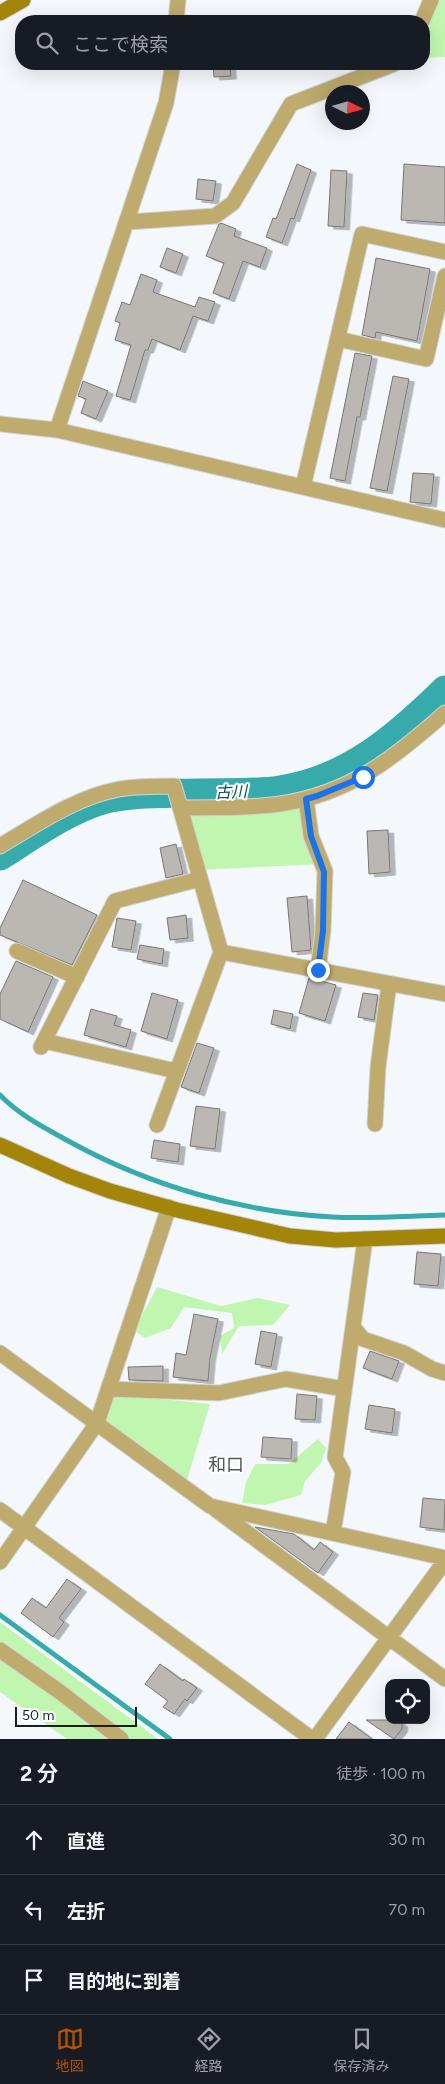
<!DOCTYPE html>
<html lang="ja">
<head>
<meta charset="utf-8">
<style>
	:root { --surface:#171b24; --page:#242831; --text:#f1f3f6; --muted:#9ea1a6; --line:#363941; --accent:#b45309 }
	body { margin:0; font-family:Figtree,"Noto Sans JP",sans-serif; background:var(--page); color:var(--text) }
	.controls { position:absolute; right:15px; bottom:15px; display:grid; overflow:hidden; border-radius:10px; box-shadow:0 5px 20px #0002 }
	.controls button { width:45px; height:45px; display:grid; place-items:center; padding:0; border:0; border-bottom:1px solid var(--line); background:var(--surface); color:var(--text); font:25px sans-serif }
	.compass { position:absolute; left:325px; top:85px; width:45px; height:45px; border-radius:50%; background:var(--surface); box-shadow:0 5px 20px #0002; rotate:95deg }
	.scale { position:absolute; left:15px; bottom:12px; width:122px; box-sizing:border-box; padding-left:5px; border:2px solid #1b1d1e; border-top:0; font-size:14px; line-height:18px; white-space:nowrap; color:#1b1d1e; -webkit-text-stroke:4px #fff; paint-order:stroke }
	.stop { position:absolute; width:15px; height:15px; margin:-11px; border:4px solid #1a73e8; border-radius:50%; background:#fff }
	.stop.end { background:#1a73e8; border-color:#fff; box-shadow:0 1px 5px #0008 }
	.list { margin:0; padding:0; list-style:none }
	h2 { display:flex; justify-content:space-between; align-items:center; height:65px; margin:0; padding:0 20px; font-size:21px }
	h2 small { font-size:16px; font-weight:400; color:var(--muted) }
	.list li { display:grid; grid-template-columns:32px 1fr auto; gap:15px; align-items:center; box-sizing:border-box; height:70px; padding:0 20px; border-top:1px solid var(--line) }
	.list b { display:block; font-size:19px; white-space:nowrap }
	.list em { font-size:16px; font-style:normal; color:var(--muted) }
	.icon { flex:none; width:28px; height:28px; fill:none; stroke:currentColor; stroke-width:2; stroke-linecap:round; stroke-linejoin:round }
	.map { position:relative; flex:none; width:445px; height:1739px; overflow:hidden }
	.search { position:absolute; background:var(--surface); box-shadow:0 5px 20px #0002; left:15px; right:15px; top:15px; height:55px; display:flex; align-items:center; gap:12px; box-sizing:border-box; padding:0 18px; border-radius:20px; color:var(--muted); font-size:19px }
	.sheet { height:275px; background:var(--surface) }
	nav { display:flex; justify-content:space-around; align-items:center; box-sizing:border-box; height:70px; border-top:1px solid var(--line); background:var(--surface); font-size:14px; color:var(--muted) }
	nav a { display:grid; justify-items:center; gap:2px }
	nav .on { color:var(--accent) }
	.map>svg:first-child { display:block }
	.green { fill:#c1f6b1 }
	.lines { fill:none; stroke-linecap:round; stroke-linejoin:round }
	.stream { stroke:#37abac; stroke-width:5 }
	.river { stroke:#37abac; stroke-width:29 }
	.building { fill:#bbb7b3; stroke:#7a7672; filter:url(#shadow) }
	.street-casing { stroke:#d1d5d8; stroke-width:17 }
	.secondary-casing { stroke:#d1d5d8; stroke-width:17 }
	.street { stroke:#bfab6e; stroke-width:15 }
	.secondary { stroke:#a38509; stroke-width:15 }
	.route { stroke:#1a73e8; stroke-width:6 }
	.labels { text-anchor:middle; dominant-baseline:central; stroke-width:4; stroke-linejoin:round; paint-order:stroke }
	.water-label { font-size:16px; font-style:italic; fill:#094e4e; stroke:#fff }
	.quarter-label { font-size:18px; fill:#525559; stroke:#fff }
</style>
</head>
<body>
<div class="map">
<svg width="445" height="1739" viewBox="0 0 445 1739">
	<defs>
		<filter id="shadow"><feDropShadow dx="5.5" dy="3" stdDeviation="0" flood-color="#0004"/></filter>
	</defs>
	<rect width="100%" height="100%" fill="#f4f8fc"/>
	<path class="green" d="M438,0H445V57L424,58V28Z
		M306,799L322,864L198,870L189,808Z
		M157,1287L221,1306L258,1298L290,1305L273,1325L239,1326L222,1354L220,1336L234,1328L232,1313L184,1307L171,1328L145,1338L134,1330Z
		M113,1394L210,1404L187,1480L101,1426Z
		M318,1439L326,1448L321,1463L305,1481L301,1495L265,1505L242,1503L246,1482L255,1464H289Z
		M0,1622L158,1739H67L0,1692Z"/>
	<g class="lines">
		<path class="stream" d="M0,1095C20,1116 47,1129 72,1143C151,1186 241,1212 332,1217C369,1219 407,1216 445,1215
			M0,1615L170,1739"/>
		<path class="river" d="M0,856C32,836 63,813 99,801C130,792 165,794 197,793C224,792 253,794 280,790C348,780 398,736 445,690"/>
	</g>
	<path class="building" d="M213,64H230L231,76L214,77Z
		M297,164L311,170L294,219L291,218L282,243L266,237L273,218L276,219Z
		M404,164L445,167V223L401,220Z
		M331,170L347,171L344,227L328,226Z
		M198,179L216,181L213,201L196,199Z
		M221,223L236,229L234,236L267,248L260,267L243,261L229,299L213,293L224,263L206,256L219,224Z
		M167,248L183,254L176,273L160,267Z
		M376,258L430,269L417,341L376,332L375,338L362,335Z
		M141,274L157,280L153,292L195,307L199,297L215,302L208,321L193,316L180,350L152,339L148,350H145L130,400L116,396L131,345L115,340L120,323L115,321L122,302L130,305Z
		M355,353L372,356L360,417H357L345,481L330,478Z
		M393,376L409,379L387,491L370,488Z
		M83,381L108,391L96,419L81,413L86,399L78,396Z
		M413,473L434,474L431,504L410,502Z
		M388,830L390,872L369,874L367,831Z
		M176,844L183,874L166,878L160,848Z
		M23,880L97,915L72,965L0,935V928Z
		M307,896L311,950L292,952L287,898Z
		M186,915L188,938L170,940L167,918Z
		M117,918L136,921L131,950L112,947Z
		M140,945L164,949L162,964L137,959Z
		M16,961L53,977L28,1032L0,1019V994Z
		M309,978L336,985L325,1021L299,1013Z
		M152,993L178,1000L167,1039L141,1031Z
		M363,993L378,995L374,1020L358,1017Z
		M91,1009L117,1016L114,1025L131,1030L126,1047L84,1035Z
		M274,1010L293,1014L290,1029L271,1024Z
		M197,1043L214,1048L199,1093L181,1087Z
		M196,1106L220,1109L215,1149L190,1146Z
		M154,1140L180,1144L178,1162L151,1158Z
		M417,1252L441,1254L438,1286L414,1284Z
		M194,1314L218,1319L210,1358L208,1381L173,1377L176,1353L186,1355Z
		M261,1331L277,1334L271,1367L255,1364Z
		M370,1351L399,1361L392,1379L363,1368Z
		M163,1366V1381L129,1380L128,1367Z
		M297,1394L317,1396L315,1420L295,1419Z
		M369,1405L395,1409L392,1433L365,1429Z
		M263,1437L292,1439L291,1459L261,1457Z
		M423,1498L445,1500L444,1530L420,1527Z
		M255,1527L294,1534L314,1550L320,1542L333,1552L318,1573Z
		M67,1579L81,1589L59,1618L64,1622L53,1637L21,1613L32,1598L46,1608Z
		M160,1664L183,1681L184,1679L197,1688L187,1701L185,1699L174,1714L163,1707L168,1701L145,1684Z
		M366,1720H397L402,1724V1729L394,1739Z
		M349,1722L372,1739H336Z"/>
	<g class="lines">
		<g class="street-casing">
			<path id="street" d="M176,21L178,0
				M422,21L431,0
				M128,222L215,216L233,203L291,104L394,64
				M338,339L426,359L445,276
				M0,424L57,430L445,520
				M57,430L166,103L173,64
				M303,487L362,234L445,252
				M306,799L311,836L325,871L323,931L318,970
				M180,808C213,807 247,809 280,804C350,794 394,758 445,713
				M0,846C37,824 76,797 119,789C137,786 156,786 174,786L221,952L157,1125
				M17,951L77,977
				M221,952L445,994
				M44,1041L176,1071
				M41,1047L115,901L200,879
				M375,1124L378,1067L389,984
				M365,1239L353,1327L363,1339L404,1353L432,1369L445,1373
				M0,1353L210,1506L445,1558
				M109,1389L219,1393L286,1379L344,1389
				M215,1509L445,1679
				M0,1510L312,1739
				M333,1533L343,1472L335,1457L353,1327
				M0,1562L97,1423L169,1207
				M0,1650L60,1692L121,1739
				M315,1739L445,1561"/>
		</g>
		<g class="secondary-casing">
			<path id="secondary" d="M0,13L23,0
				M0,1145L69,1176L110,1191L177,1210L290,1236L336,1240L445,1236"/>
		</g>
		<use href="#street" class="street"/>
		<use href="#secondary" class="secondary"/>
	</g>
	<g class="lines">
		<path class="route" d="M318,970L323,931L324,872L311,836L306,799L317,796L363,777"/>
	</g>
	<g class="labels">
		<g class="water-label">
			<text transform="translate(231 792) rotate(-2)">古川</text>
		</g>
		<g class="quarter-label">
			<text x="226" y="1465">和口</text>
		</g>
	</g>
</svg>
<div class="controls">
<button><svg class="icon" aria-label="locate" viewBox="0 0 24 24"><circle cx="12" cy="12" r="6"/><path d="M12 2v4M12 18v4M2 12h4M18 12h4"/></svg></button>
</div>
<svg class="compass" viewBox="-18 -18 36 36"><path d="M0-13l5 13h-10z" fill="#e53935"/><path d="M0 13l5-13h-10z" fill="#9ea1a6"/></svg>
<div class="scale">50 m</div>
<div class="stop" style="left:363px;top:777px"></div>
<div class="stop end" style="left:318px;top:970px"></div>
<div class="search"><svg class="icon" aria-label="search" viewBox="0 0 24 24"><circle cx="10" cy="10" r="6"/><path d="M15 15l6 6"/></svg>ここで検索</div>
</div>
<section class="sheet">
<h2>2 分<small>徒歩 · 100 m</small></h2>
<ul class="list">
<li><svg class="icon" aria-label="ahead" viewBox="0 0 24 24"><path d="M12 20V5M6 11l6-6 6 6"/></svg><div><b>直進</b></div><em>30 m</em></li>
<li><svg class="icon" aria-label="left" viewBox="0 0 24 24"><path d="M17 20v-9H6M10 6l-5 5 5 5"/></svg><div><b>左折</b></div><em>70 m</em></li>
<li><svg class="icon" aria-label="arrive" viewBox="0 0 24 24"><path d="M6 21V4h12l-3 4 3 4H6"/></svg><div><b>目的地に到着</b></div></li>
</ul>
</section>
<nav>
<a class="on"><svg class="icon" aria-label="map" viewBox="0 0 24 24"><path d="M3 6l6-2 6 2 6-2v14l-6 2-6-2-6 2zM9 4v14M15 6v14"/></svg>地図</a>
<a><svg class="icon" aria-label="directions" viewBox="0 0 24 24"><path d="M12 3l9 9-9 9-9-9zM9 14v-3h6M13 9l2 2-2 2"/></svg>経路</a>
<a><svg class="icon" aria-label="saved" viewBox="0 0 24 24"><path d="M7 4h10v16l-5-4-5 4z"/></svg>保存済み</a>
</nav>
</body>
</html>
